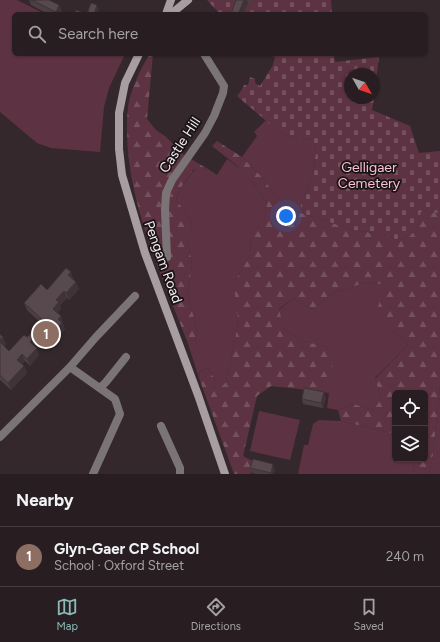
<!DOCTYPE html>
<html lang="en">
<head>
<meta charset="utf-8">
<style>
	:root { --surface:#281e21; --page:#342b2e; --text:#f1f3f6; --muted:#a5a2a5; --line:#443c3f; --accent:#8bbbb9 }
	body { margin:0; font-family:Figtree,sans-serif; background:var(--page); color:var(--text) }
	.controls { position:absolute; right:12px; bottom:12px; display:grid; overflow:hidden; border-radius:6px; box-shadow:0 1px 3px #0004 }
	.controls button { width:36px; height:36px; display:grid; place-items:center; padding:0; border:0; border-bottom:1px solid var(--line); background:var(--surface); color:var(--text); font:20px sans-serif }
	.compass { position:absolute; left:344px; top:68px; width:36px; height:36px; border-radius:50%; background:var(--surface); box-shadow:0 1px 3px #0004; rotate:130deg }
	.you { position:absolute; left:286px; top:216px; width:14px; height:14px; margin:-10px; border:3px solid #fff; border-radius:50%; background:#1a73e8; box-shadow:0 0 0 6px #1a73e833 }
	.badge { display:grid; place-items:center; width:26px; height:26px; border-radius:50%; background:var(--accent); color:#fff; font-size:13px; font-weight:700 }
	.pin { position:absolute; translate:-50% -50%; border:2px solid #fff; box-shadow:0 1px 4px #0006 }
	.list { margin:0; padding:0; list-style:none }
	h2 { display:flex; justify-content:space-between; align-items:center; height:52px; margin:0; padding:0 16px; font-size:17px }
	h2 small { font-size:13px; font-weight:400; color:var(--muted) }
	.list li { display:grid; grid-template-columns:26px 1fr auto; gap:12px; align-items:center; box-sizing:border-box; height:60px; padding:0 16px; border-top:1px solid var(--line) }
	.list b { display:block; font-size:15px; white-space:nowrap }
	.list p { margin:0; font-size:13px; white-space:nowrap; color:var(--muted) }
	.list em { font-size:13px; font-style:normal; color:var(--muted) }
	.icon { flex:none; width:22px; height:22px; fill:none; stroke:currentColor; stroke-width:2; stroke-linecap:round; stroke-linejoin:round }
	.map { position:relative; flex:none; width:440px; height:474px; overflow:hidden }
	.search { position:absolute; background:var(--surface); box-shadow:0 1px 3px #0004; left:12px; right:12px; top:12px; height:44px; display:flex; align-items:center; gap:10px; box-sizing:border-box; padding:0 14px; border-radius:6px; color:var(--muted); font-size:15px }
	.sheet { height:112px; background:var(--surface) }
	nav { display:flex; justify-content:space-around; align-items:center; box-sizing:border-box; height:56px; border-top:1px solid var(--line); background:var(--surface); font-size:11px; color:var(--muted) }
	nav a { display:grid; justify-items:center; gap:2px }
	nav .on { color:var(--accent) }
	.map>svg:first-child { display:block }
	.grass { fill:#5d3343 }
	.forest { fill:url(#forest-firs) }
	.cemetery { fill:url(#cemetery-stones) }
	.lines { fill:none; stroke-linecap:round; stroke-linejoin:round }
	.street { stroke:#7b7476; stroke-width:8 }
	.secondary { stroke:#a89da0; stroke-width:8 }
	.wall { fill:#4c3f43 }
	.shaded-wall { fill:#3e3337 }
	.building { fill:#58494e; stroke:#3e3337 }
	.labels { text-anchor:middle; dominant-baseline:central; stroke-width:3.5; stroke-linejoin:round; paint-order:stroke }
	.street-label { font-size:14px; fill:#f6edf0; stroke:#191315 }
	.park-label { font-size:14px; fill:#f9c0d2; stroke:#191315 }
</style>
</head>
<body>
<div class="map">
<svg width="440" height="474" viewBox="0 0 440 474">
	<defs>
		<pattern id="forest-firs" width="22" height="20" patternUnits="userSpaceOnUse"><rect width="22" height="20" fill="#5d3343"/><path d="M5 1l3.5 6h-7zM16 11l3.5 6h-7z" fill="#75515e"/></pattern>
		<pattern id="cemetery-stones" width="16" height="16" patternUnits="userSpaceOnUse"><rect width="16" height="16" fill="#5d3343"/><path d="M2 7V4a2 2 0 0 1 4 0v3zM10 15v-3a2 2 0 0 1 4 0v3z" fill="#75515e"/></pattern>
	</defs>
	<rect width="100%" height="100%" fill="#35282c"/>
	<path class="grass" d="M0,0H17L45,14H14V54H125L109,88L104,107L100,152L51,148L37,143L0,112Z
		M266,120L278,131L292,137L313,140L316,150L313,176L298,212L278,198L260,175L242,157L257,136L254,132Z
		M227,159C244,170 255,187 267,203L265,217L251,235L250,255L235,281V309L239,319L226,382L222,386L215,380L208,368L200,371L199,378L187,341H195L197,334L194,318L188,294L192,264L188,242L192,222L176,199L182,186L195,169L201,170L208,169L217,175Z
		M367,282L384,285L390,328L408,345L375,378L381,399L373,410L354,404L338,410L327,408L329,393L317,391L332,367L327,347L303,341L284,330L279,310L293,298L313,310L330,294Z
		M440,385V474H429L433,455Z
		M259,411L300,420L290,460L250,451Z
		M319,420L341,421L395,434V459H415L413,474H298L304,445H308L313,424Z"/>
	<path class="forest" d="M150,54H153L147,119L156,130L165,136L184,155L208,169L201,170L194,169L182,186L176,199L192,222L188,242L192,264L188,294L194,318L197,334L195,341H187C159,269 120,187 128,107C130,92 141,67 150,54Z
		M217,141L242,157L260,175L278,198L298,212L354,230L380,234L399,240L410,236L419,224L421,211L440,213V385L433,455L429,474H413L415,459H425V393H395V434L341,421L338,410L354,404L373,410L381,399L375,379L408,345L390,328L378,307L384,285L367,282L330,294L313,310L293,298L279,309L284,330L303,341L327,347L333,367L317,391L271,386L257,396L243,456L252,461L251,474H234L199,378L200,371L208,368L215,380L222,386L226,382L239,319L235,309V281L250,255L251,235L265,217L267,203L253,184L235,164L212,146Z"/>
	<path class="cemetery" d="M207,0H331L332,14H220Z
		M266,54H334L335,62L379,57L374,96V74H350V98H374L372,110L410,126L419,153L440,151V213L421,212L419,224L410,236L399,240L380,234L354,230L298,212L313,176L316,150L313,140L292,137L278,131L237,96L241,91L244,85H248L250,77L255,79V83L260,86L273,65L275,57Z"/>
	<g class="lines">
		<path class="street" d="M167,257L165,210L166,193L172,180L205,133L214,116L223,93L224,86L204,54
			M70,367L115,399L120,414L93,474
			M100,388L106,382L126,357
			M161,426L180,468V474
			M0,437L70,367L96,337L135,296"/>
		<path class="secondary" d="M166,14L171,0
			M171,14L188,0
			M139,54L125,83L119,113V149L122,175L145,253L198,395L225,474"/>
	</g>
	<path class="wall" d="M29,0L59,5L62,12L61,14H48L31,5Z
		M233,0H251L250,4L248,3L243,14H231L235,4Z
		M71,272L73,279L79,289L69,300L67,298L60,305L61,309L57,313L61,316L63,323V324L65,329L57,338L27,310L24,303L47,290Z
		M0,334L6,344L4,346L9,351L37,334L39,341L34,346L39,355L30,366L25,361L22,364L24,366L27,373L11,390L0,380Z
		M326,397L323,408L303,404L302,399Z
		M250,468L275,469L273,474H257L252,473Z"/>
	<path class="shaded-wall" d="M244,0H247L248,3L243,14H240L239,12Z
		M59,5L62,12L61,14H56V12Z
		M97,5L99,9L97,14H94Z
		M71,272L73,279L70,282L68,275Z
		M76,282L79,289L69,300L66,293Z
		M64,291L67,298L60,305L61,309L55,316L53,309L56,300Z
		M61,316L63,323V324L65,329L57,338L55,331L58,319Z
		M37,334L39,341L32,348L30,342Z
		M3,337L6,344L2,348L0,343V341Z
		M37,348L39,355L30,366L27,359Z
		M22,354L25,361L20,367L17,360Z
		M24,366L27,373L11,390L8,383Z
		M324,392L326,397L323,408L321,403Z
		M273,464L275,469L273,474H271Z"/>
	<path class="building" d="M32,0H49L59,5L56,12Z
		M236,0H244L239,12L242,13V14H231Z
		M91,3L97,5L94,14H87Z
		M76,10L87,14H75Z
		M66,268L71,272L68,275L76,282L66,293L64,291L56,300L59,302L53,309L61,316L58,319L62,323L55,331L24,303L41,284L47,290Z
		M34,331L37,334L30,342L37,348L27,359L22,354L17,360L24,366L8,383L0,375V342L9,351L24,335L27,337Z
		M0,334L3,337L0,341Z
		M304,388L324,392L321,403L302,399Z
		M253,459L273,464L271,473L250,468Z"/>
	<g class="labels">
		<g class="street-label">
			<text transform="translate(180 145) rotate(-57)">Castle Hill</text>
			<text transform="translate(163 262) rotate(70)">Pengam Road</text>
		</g>
		<g class="park-label">
			<text x="369" y="167">Gelligaer<tspan x="369" dy="16">Cemetery</tspan></text>
		</g>
	</g>
</svg>
<div class="controls">
<button><svg class="icon" aria-label="locate" viewBox="0 0 24 24"><circle cx="12" cy="12" r="6"/><path d="M12 2v4M12 18v4M2 12h4M18 12h4"/></svg></button>
<button><svg class="icon" aria-label="layers" viewBox="0 0 24 24"><path d="M12 4l9 5-9 5-9-5zM3 14l9 5 9-5"/></svg></button>
</div>
<svg class="compass" viewBox="-18 -18 36 36"><path d="M0-13l5 13h-10z" fill="#e53935"/><path d="M0 13l5-13h-10z" fill="#a5a2a5"/></svg>
<div class="you"></div>
<div class="pin badge" style="left:46px;top:334px;background:#8d6e63">1</div>
<div class="search"><svg class="icon" aria-label="search" viewBox="0 0 24 24"><circle cx="10" cy="10" r="6"/><path d="M15 15l6 6"/></svg>Search here</div>
</div>
<section class="sheet">
<h2>Nearby<small></small></h2>
<ul class="list">
<li><span class="badge" style="background:#8d6e63">1</span><div><b>Glyn-Gaer CP School</b><p>School · Oxford Street</p></div><em>240 m</em></li>
</ul>
</section>
<nav>
<a class="on"><svg class="icon" aria-label="map" viewBox="0 0 24 24"><path d="M3 6l6-2 6 2 6-2v14l-6 2-6-2-6 2zM9 4v14M15 6v14"/></svg>Map</a>
<a><svg class="icon" aria-label="directions" viewBox="0 0 24 24"><path d="M12 3l9 9-9 9-9-9zM9 14v-3h6M13 9l2 2-2 2"/></svg>Directions</a>
<a><svg class="icon" aria-label="saved" viewBox="0 0 24 24"><path d="M7 4h10v16l-5-4-5 4z"/></svg>Saved</a>
</nav>
</body>
</html>
